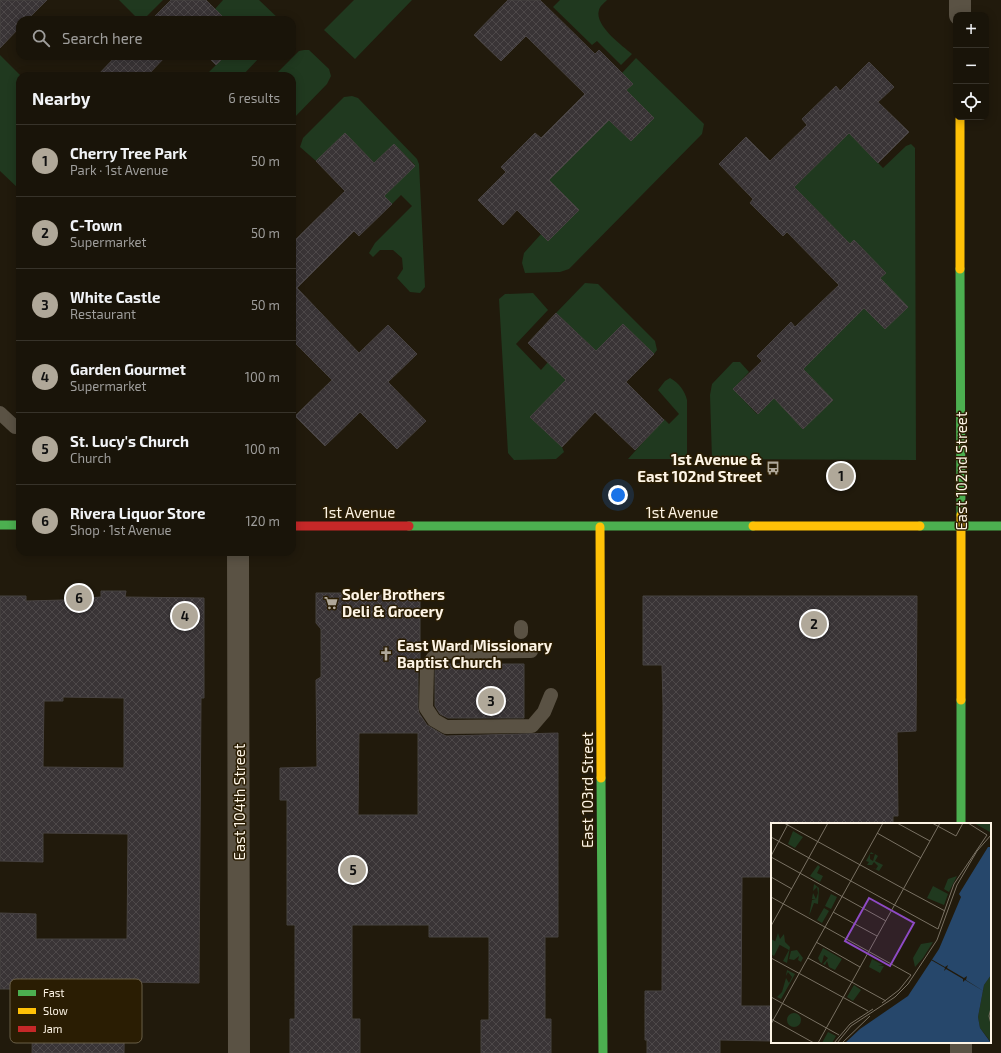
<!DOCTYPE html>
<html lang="en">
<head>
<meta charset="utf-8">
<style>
	:root { --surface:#191409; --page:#262117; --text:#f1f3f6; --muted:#9f9e9c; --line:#37332a; --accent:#b0a899 }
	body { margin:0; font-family:"Exo 2",sans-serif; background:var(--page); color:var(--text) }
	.controls { position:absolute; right:12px; top:12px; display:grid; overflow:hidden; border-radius:8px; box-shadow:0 2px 10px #0003 }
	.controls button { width:36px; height:36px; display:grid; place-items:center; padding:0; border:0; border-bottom:1px solid var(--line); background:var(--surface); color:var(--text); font:20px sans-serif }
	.you { position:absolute; left:618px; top:495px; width:14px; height:14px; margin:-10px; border:3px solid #fff; border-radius:50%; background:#1a73e8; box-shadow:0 0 0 6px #1a73e833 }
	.badge { display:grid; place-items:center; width:26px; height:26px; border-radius:50%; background:var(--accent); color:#111; font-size:13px; font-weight:700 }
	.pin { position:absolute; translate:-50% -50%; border:2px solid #fff; box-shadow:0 1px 4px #0006 }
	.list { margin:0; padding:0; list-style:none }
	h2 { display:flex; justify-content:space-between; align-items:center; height:52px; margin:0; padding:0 16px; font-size:17px }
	h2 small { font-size:13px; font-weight:400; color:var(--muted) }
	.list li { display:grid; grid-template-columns:26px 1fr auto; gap:12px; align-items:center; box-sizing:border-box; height:72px; padding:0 16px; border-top:1px solid var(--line) }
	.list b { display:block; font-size:15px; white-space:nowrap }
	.list p { margin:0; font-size:13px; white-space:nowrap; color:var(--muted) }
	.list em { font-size:13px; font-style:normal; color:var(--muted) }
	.icon { flex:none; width:22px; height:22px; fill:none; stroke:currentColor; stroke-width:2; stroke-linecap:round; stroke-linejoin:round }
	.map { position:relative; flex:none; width:1001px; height:1053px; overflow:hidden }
	.search { position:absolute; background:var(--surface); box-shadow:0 2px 10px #0003; left:16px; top:16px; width:280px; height:44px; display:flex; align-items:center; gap:10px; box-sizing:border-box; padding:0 14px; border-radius:12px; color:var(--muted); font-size:15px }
	.panel { position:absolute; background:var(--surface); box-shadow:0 2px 10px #0003; left:16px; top:72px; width:280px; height:484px; border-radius:12px }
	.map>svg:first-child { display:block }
	.green { fill:#20391f }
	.building { fill:url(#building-cross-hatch); stroke:#474241; fill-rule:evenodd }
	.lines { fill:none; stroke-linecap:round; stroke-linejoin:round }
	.lane { stroke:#5a5244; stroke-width:14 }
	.street { stroke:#5a5244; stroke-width:22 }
	.fast { stroke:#4caf50; stroke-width:9 }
	.slow { stroke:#ffc107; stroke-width:9 }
	.jam { stroke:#c62828; stroke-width:9 }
	.labels { text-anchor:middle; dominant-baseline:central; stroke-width:3; stroke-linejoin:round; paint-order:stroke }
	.poi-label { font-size:15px; font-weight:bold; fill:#fdf4e5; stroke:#2a1d03; text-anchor:start }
	.street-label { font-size:15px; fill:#fdf4e5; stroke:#2a1d03 }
	.inset-road { fill:none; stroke:#797163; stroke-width:1 }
	.view { fill:#8e4ac5; fill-opacity:0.15; stroke:#8e4ac5; stroke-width:2 }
	.inset-edge { fill:none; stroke:#fdf4e5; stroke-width:2 }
	.key { fill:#2a1d03; stroke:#695e47; stroke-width:1 }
	.key-label { font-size:11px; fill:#fdf4e5 }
</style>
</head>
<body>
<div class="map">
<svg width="1001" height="1053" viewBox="0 0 1001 1053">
	<defs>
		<pattern id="building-cross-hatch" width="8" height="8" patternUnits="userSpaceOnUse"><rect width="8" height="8" fill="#393436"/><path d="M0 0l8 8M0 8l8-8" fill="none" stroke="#4d4849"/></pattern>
	</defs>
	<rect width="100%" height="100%" fill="#211a0c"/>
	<path class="green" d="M119,0H163L143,20H139Z
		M223,0H259L280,20H226L215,9Z
		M354,0H412L355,59L324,30Z
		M560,0H607C604,3 600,6 599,10C594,25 621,45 632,54L621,65L597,41L592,45L553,7Z
		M304,50H309L329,69L331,76L327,84L292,120V76H274L299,51Z
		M0,55L21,76H20V190L0,171Z
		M225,56H261L242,76H218L209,72Z
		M636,58L704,124L702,134L569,269L560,272L525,273L522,263L524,253L541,234L548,241L549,180L609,120L631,141L654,118L626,90L633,84L622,73Z
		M352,96L358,98L417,159L419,164L425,287L420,293L410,292L397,278L403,269L402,258L393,250H380L373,257L369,253L375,243L412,206L401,195L392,204L384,196L415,165L394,144L374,163L345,133L316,161L300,147L303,138L344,97Z
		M849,133L883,168L906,146L911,144L915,148L916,460L712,459L710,395L712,384L733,362H740L749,372L733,389L757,414L774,398L803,428L833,400L803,369L864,308L885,329L907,307L880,278L885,273L854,240L850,244L794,187Z
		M585,283L598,284L655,341L657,350L654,354L623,324L596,351L556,313Z
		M533,293L548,310L516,344L541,370L548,362L566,380L530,417L562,447L564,452L556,459L514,460L508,453L499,299L505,294Z
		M670,378C679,383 685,391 687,400V454L682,459H628L664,419L669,424L679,414L658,390L665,381Z"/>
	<path class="building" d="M0,0H47L27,20H20V27L0,48Z
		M171,0H206L226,20H151Z
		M508,0H540L595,54L599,50L633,84L626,90L654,118L631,141L609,120L549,180L579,210L548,241L517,210L503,225L478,200L506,172L501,167L535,133L541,138L585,94L526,36L501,61L474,35Z
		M116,56H166L147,76H97Z
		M207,56H225L216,65Z
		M869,62L894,87L878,102L909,132L878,163L849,133L794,187L850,244L854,240L886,273L880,278L908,307L885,329L864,308L803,369L833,400L803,429L774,398L758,414L733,389L762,361L757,356L791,322L795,327L839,285L787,232L783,236L750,203L753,199L719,164L746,137L770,161L807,125L802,119L836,86L840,91Z
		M345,133L374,163L394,144L415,166L384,196L392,204L359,236L354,231L297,288L359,353L388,325L417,354L388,382L426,421L397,449L360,412L325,446L295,416L332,380L292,340V243L345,191L316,161Z
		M556,313L596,351L623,324L654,354L626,382L664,420L635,450L595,412L562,447L530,417L566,380L528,343Z
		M101,591H126L125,597L204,598V698H201L199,983L125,982L124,1053H32L33,989H0V913L36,914V939H127L128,834L43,833V862L0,861V596H26V601L64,600L101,597ZM63,697L124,698V768L43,767L44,701H63Z
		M316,593H352V595H420V662L418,667V708L419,713L427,725L442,734L446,736L558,733V937H545V1019H551V1053H481V1020H489V937H429V925H352V1019H360V1053H290V1019H295V925H287V800H280V768L317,767L316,680L321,677V629L316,623ZM359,733H418V815H358Z
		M643,596H917L916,731L897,732L898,816H893V824H772V877H742L741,1006H772V1041L720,1040V1053H647V1040H645V991H662L663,705L662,665H643Z
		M440,664H524V718H448L440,714L435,706V670Z"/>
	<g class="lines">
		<path class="lane" d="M0,413L15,427
			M521,632V627
			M531,651L442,652L433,658L427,667L426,708L434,720L446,727L532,726L544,712L551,695"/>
		<path class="street" d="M960,0V15
			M238,552L239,1053
			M961,1053V1042"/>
		<path class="fast" d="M960,269L961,515
			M0,525H20
			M409,526H753
			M920,526H1001
			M961,700V824
			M601,778L603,1053"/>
		<path class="slow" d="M960,117V269
			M961,515V700
			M753,526H920
			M600,527L601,778"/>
		<path class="jam" d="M292,526H409"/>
	</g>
	<defs>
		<g id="bus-bare" transform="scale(1.08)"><path d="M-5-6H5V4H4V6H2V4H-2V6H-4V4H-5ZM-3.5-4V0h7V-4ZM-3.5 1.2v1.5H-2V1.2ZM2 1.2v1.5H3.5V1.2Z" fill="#b0a899" stroke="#2a1d03" stroke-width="2.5" paint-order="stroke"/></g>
		<g id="supermarket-bare" transform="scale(1.08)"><path d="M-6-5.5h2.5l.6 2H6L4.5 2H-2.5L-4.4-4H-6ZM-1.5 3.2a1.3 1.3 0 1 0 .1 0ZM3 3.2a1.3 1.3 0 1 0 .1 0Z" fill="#b0a899" stroke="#2a1d03" stroke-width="2.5" paint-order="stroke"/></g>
		<g id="church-bare" transform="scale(1.08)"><path d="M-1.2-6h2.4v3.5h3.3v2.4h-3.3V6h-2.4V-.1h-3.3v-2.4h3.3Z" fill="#b0a899" stroke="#2a1d03" stroke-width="2.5" paint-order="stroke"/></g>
	</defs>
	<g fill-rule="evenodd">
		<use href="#bus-bare" x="773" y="468"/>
		<use href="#supermarket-bare" x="331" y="603"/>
		<use href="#church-bare" x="386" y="654"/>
	</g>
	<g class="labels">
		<g class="poi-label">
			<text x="762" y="459" text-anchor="end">1st Avenue &amp;<tspan x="762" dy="17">East 102nd Street</tspan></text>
			<text x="342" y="594">Soler Brothers<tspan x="342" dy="17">Deli &amp; Grocery</tspan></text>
			<text x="397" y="645">East Ward Missionary<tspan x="397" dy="17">Baptist Church</tspan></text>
		</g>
		<g class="street-label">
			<text transform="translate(961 471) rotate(-90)">East 102nd Street</text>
			<text x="359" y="512">1st Avenue</text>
			<text x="682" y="512">1st Avenue</text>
			<text transform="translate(587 790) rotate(-90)">East 103rd Street</text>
			<text transform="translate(239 802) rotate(-90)">East 104th Street</text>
		</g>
	</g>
	<g transform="translate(771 823)">
		<rect width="220" height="220" fill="#211a0c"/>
		<path d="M100,29L103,31H99V36L102,38L104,31L107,33L104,38L112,42L108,48L102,45L105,46L107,43L103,39L101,42H96L98,39L95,38ZM47,42L49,44L46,50L52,53L49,59L39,53ZM186,53L178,69L173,66L177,56ZM43,61L48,65L47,81L43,80L38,93L41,77H45L41,76L42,70L45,76L47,70L46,64L42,68ZM7,110L9,116L13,111L14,119L19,124L16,140L12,138L18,127L0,117L4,119ZM52,125L71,136L64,147L58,144L56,138L54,142L52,141L57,135L53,132L51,140L49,139L47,135ZM26,127L32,135L30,139L27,137L28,133L23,137L18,136L20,128ZM101,136L112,142L107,143H113L109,150L98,144ZM16,147L24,151L10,176L6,174L11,169L15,155L18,160L21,154L17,149L15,153Z" fill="#20391f"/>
		<path d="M203,0H220V8L219,9ZM22,8L32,14L24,25L17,21ZM162,63L177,71L173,82L156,75ZM60,71L66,74L60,86L54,83ZM53,85L58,88L51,100L46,97ZM0,116L9,121L3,133L0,131ZM162,119L152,135L144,144L142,135L150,121ZM220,152V219L209,205L207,194L213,162ZM83,162L90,167L82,178L76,174ZM16 197a7 7 0 1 1 14 0a7 7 0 1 1-14 0ZM57,209L65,213L61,220H51Z" fill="#20391f"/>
		<path d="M217,24H220V152L213,162L207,194L209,205L220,220H74L89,206L137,173L168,126L190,74L188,71Z" fill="#26476b"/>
		<path d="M160,136L174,144L177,142L176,145L193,155L196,153L195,157L214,169L194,157L192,159V156L175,146L173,148L174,145L160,137L153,147Z" fill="#211a0c"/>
		<path class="inset-road" d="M13,0L133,66M126,0L159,18M161,0L185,13L192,0M106,10L150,35M0,14L167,106L183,61L216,12L197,0M0,33L17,1M0,34L115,98M0,54L21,66M133,66L174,88M0,74L140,152L128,167L111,180M62,89L106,113M0,103L57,0M45,119L89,144M0,135L97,188M37,135L115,178M0,174L68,212M220,185L218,193L220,201M0,196L43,220M0,201L112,0M79,201L102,186M47,220L169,0M63,220L79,201M66,220L80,203L124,174L137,161L166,117L186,62L206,28L220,12M71,220L99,193"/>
		<path class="view" d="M98,75L143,100L119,143L74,118Z"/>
		<rect width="220" height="220" class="inset-edge"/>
	</g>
	<rect x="10" y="979" width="132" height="64" rx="6" class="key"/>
	<rect x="18" y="990" width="18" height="6" fill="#4caf50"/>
	<rect x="18" y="1008" width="18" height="6" fill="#ffc107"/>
	<rect x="18" y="1026" width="18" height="6" fill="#c62828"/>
	<g class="key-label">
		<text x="43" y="997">Fast</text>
		<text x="43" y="1015">Slow</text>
		<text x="43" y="1033">Jam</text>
	</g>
</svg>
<div class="controls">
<button>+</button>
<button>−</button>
<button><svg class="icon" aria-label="locate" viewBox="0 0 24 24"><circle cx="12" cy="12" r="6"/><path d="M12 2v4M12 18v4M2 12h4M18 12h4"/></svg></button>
</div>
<div class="you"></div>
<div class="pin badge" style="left:841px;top:476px">1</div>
<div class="pin badge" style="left:814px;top:624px">2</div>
<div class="pin badge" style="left:491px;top:701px">3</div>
<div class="pin badge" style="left:185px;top:616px">4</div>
<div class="pin badge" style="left:353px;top:870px">5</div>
<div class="pin badge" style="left:79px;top:598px">6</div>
<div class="search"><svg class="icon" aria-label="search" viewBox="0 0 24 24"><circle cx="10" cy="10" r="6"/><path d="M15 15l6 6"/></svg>Search here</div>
<section class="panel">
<h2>Nearby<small>6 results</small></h2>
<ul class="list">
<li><span class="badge">1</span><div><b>Cherry Tree Park</b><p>Park · 1st Avenue</p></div><em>50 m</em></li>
<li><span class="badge">2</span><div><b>C-Town</b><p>Supermarket</p></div><em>50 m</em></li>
<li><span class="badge">3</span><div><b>White Castle</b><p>Restaurant</p></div><em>50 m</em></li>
<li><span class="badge">4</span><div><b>Garden Gourmet</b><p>Supermarket</p></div><em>100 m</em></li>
<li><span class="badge">5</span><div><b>St. Lucy's Church</b><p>Church</p></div><em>100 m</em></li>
<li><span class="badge">6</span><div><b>Rivera Liquor Store</b><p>Shop · 1st Avenue</p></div><em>120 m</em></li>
</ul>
</section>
</div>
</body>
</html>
